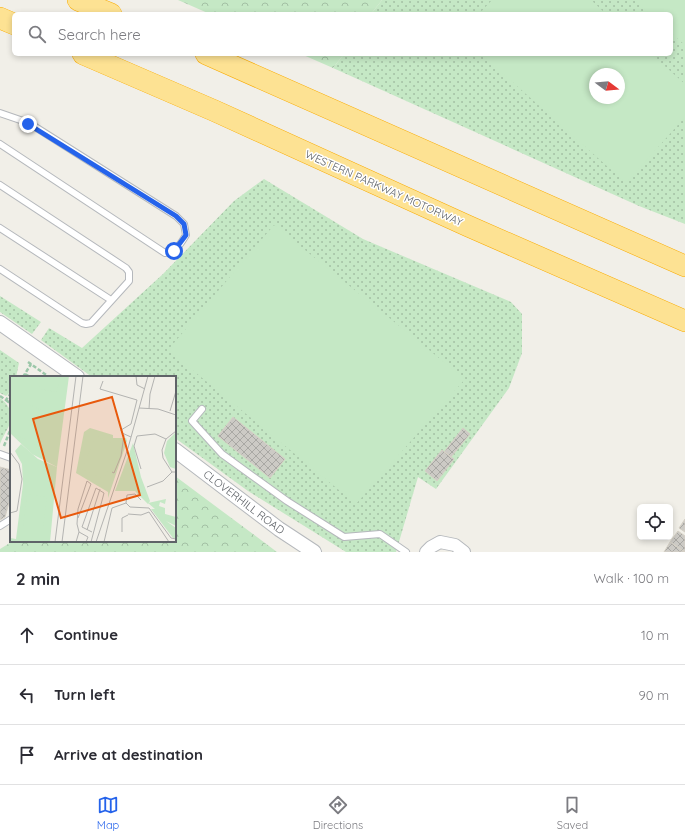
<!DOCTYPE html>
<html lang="en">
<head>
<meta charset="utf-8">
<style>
	:root { --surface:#fff; --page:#f2f2f3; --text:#2b2b33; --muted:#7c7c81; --line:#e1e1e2; --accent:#2563eb }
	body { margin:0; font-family:Quicksand,sans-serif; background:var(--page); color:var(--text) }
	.controls { position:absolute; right:12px; bottom:12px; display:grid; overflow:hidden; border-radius:6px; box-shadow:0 2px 6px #0003 }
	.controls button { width:36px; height:36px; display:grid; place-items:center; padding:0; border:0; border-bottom:1px solid var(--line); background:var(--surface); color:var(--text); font:20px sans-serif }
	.compass { position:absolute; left:589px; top:68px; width:36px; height:36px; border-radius:50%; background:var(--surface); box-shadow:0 2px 6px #0003; rotate:106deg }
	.stop { position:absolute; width:12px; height:12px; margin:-9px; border:3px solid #2563eb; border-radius:50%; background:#fff }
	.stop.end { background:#2563eb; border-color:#fff; box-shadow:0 1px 4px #0008 }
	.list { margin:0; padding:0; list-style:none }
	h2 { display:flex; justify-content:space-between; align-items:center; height:52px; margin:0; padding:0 16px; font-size:17px }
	h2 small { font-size:13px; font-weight:400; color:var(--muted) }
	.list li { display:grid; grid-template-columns:26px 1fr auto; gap:12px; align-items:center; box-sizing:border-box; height:60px; padding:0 16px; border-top:1px solid var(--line) }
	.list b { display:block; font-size:15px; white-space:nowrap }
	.list em { font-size:13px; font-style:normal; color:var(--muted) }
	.icon { flex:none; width:22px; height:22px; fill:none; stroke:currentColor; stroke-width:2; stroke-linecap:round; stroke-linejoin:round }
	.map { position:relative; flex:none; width:685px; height:552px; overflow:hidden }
	.search { position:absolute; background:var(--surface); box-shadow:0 2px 6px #0003; left:12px; right:12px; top:12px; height:44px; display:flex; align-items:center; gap:10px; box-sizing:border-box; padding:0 14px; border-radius:6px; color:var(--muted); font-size:15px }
	.sheet { height:232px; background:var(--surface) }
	nav { display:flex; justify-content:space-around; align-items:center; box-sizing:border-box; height:56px; border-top:1px solid var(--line); background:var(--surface); font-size:11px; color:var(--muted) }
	nav a { display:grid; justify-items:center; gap:2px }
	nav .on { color:var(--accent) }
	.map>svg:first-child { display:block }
	.grass { fill:url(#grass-dots); fill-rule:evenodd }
	.park { fill:url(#park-crowns) }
	.pitch { fill:#c5e8c5; fill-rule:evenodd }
	.building { fill:url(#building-cross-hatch); stroke:#d6d1c6 }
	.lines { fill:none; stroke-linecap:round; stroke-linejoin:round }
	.service-casing { stroke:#b5b8bc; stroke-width:8 }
	.minor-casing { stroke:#b5b8bc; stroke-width:14 }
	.tertiary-casing { stroke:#b5b8bc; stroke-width:16 }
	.motorway-casing { stroke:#f9ab00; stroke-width:22 }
	.path { stroke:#9cc7a9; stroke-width:2.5; stroke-dasharray:4 2; stroke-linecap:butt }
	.service { stroke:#fff; stroke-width:6 }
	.minor { stroke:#fff; stroke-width:12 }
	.tertiary { stroke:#fff; stroke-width:14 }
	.motorway { stroke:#fde293; stroke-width:21 }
	.route { stroke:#2563eb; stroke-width:5 }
	.labels { text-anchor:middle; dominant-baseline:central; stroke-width:3; stroke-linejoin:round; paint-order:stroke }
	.street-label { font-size:11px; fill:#5f6368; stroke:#fff }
	.inset-road { fill:none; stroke:#b3b3b1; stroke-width:1 }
	.view { fill:#e8590c; fill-opacity:0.15; stroke:#e8590c; stroke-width:2 }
	.inset-edge { fill:none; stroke:#5f6368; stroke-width:2 }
</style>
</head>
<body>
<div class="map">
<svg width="685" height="552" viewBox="0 0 685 552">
	<defs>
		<pattern id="grass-dots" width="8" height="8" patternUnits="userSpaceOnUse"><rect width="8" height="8" fill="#c5e8c5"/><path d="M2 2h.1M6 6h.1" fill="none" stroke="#a3c0a4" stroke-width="1.8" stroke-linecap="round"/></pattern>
		<pattern id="park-crowns" width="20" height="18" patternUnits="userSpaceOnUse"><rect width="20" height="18" fill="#c5e8c5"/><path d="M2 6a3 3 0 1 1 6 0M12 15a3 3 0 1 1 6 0" fill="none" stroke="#a3c0a4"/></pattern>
		<pattern id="building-cross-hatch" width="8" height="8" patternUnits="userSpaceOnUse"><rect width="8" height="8" fill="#cccac5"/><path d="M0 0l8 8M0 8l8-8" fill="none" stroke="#a9a8a4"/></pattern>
	</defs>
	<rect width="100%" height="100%" fill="#f1efe8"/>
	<path class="grass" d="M382,0H685V224L639,206L333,68L344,54H671V14H371ZM595,74H619V98H595Z
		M264,179L363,239L511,302L522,314V353L509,388L436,489L418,477L396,552H346L248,491L175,438V377H92L41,340L49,328L82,348L163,274L234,201Z
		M0,296L41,322L32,334L0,312Z
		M0,350L19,363L16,377H11V391L6,396L0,393Z
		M0,398C3,400 5,402 7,405C18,419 5,430 0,444Z"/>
	<path class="park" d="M178,0H382L371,14H210Z
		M301,54H344L333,68Z
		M175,476L277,552H0V549L13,541H175Z"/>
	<path class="pitch" d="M492,0H591L606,14H479Z
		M634,0H685V45L671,33V14H650Z
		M481,54H651L685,84V117L626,183ZM595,74H619V98H595Z
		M274,225L465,379L356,504L168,350Z"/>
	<path class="building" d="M233,417L285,459L270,478L218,436Z
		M463,428L470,434L451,457L444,452Z
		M442,450L454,459L437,481L425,471Z
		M0,467L11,470V496L5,517L0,520Z
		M685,519V532L679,528Z
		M678,531L685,536V552L670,542Z
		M670,542L685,552H664Z"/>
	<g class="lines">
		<g class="service-casing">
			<path id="service" d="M0,113L29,123L176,216L184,224L186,235C181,243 176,253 165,253L0,144
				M0,185L126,268L129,272V281L91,323L86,324L82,323L0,269
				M0,228L111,300
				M202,409L192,421L222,454L287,501L344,537L380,534L406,552
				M0,454L11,458
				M0,526L11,519"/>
		</g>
		<g class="minor-casing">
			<path id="minor" d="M426,552L431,547L440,542L455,545L464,552"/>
		</g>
		<g class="tertiary-casing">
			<path id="tertiary" d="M0,323L77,377
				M175,450L279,529L314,552"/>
		</g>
		<g class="motorway-casing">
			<path id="motorway" d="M78,0L111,14
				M0,18L14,24
				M83,54L215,111L468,226L685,321
				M206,54L685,266"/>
		</g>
		<path class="path" d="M28,362L49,377
			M25,374L30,377
			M23,377L31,364
			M0,396L6,400L11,393
			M6,400L11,404
			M4,446L11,428"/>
		<use href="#service" class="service"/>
		<use href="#minor" class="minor"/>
		<use href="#tertiary" class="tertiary"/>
		<use href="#motorway" class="motorway"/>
	</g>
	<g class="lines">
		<path class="route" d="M28,124L176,216L184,224L186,235L174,251"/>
	</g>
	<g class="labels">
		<g class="street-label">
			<text transform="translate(384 188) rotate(24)">WESTERN PARKWAY MOTORWAY</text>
			<text transform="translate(244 502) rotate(37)">CLOVERHILL ROAD</text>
		</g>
	</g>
	<g transform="translate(10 376)">
		<rect width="166" height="166" fill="#f1efe8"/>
		<path d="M0,0H59L47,91L22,78L0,57ZM80,52L103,59V62H116L117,65L98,122V116L66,97L74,56ZM166,56V93L160,91L154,77L157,65ZM156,123L155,128L150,126L149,130L155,132V138L166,141V150L156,145L166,152V163L163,162L141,133H145L138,127Z" fill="#c5e8c5"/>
		<path d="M123,67L131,101L140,125L138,128L125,115H105ZM11,68L28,83L47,91L40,166H0V162L6,163L13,108L12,88L5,75Z" fill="#c5e8c5"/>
		<path d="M32,0H50L47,16L29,13ZM18,28L33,35L18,65L3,57ZM36,37L52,44L37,74L22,67ZM86,60L109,70L94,103L72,93ZM161,71L166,72L164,86L157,83ZM17,118L37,121L33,153L13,151Z" fill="#c5e8c5"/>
		<path class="inset-road" d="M126,0L127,9L135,13M93,5L90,13L127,24L121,48L111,54L112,57L121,61M129,32L148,33L166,39M139,33L140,18L145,0M160,35L166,15M0,76L9,88L12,103L7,135L0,137M131,93L124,70L127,60L145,58L156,63M102,96L104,97L111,80L114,59M162,96L153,82L152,74L156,63L166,55M137,111L153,105L162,96H166M131,124L125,118L117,119L116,127L120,131L139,132L161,162L166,163M118,138L131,139L139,136L159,166M68,142L81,108L77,105L68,133L67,148L69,156M77,154L90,113M112,156V142L118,139M45,166L66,0M52,166L73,0M66,166L69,156L78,161L76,166M81,166L94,117L86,112L72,151L82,156M86,166L118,72L138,0M94,166L102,132L116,127"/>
		<path class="view" d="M102,21L130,119L51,142L23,43Z"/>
		<rect width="166" height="166" class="inset-edge"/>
	</g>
</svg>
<div class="controls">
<button><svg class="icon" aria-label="locate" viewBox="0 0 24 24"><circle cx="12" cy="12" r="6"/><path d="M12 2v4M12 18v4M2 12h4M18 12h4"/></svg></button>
</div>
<svg class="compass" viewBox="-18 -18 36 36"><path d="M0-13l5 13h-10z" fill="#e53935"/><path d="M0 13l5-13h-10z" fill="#7c7c81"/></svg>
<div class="stop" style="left:174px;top:251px"></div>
<div class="stop end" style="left:28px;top:124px"></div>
<div class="search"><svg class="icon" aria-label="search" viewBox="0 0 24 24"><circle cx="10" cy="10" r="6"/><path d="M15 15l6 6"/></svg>Search here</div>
</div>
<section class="sheet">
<h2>2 min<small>Walk · 100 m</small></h2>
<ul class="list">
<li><svg class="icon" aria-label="ahead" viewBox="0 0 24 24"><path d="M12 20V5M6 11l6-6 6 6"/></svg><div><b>Continue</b></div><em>10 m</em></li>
<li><svg class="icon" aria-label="left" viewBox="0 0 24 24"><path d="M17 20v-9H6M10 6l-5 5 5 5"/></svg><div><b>Turn left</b></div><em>90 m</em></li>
<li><svg class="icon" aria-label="arrive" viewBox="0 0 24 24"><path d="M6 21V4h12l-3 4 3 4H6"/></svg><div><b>Arrive at destination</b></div></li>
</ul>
</section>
<nav>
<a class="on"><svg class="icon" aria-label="map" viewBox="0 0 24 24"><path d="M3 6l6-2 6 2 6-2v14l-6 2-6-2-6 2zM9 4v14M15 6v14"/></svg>Map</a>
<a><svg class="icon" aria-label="directions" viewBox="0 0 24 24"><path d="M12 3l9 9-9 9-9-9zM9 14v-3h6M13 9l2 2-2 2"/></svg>Directions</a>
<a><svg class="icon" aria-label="saved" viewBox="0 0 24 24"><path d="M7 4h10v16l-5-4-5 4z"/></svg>Saved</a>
</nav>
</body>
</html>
